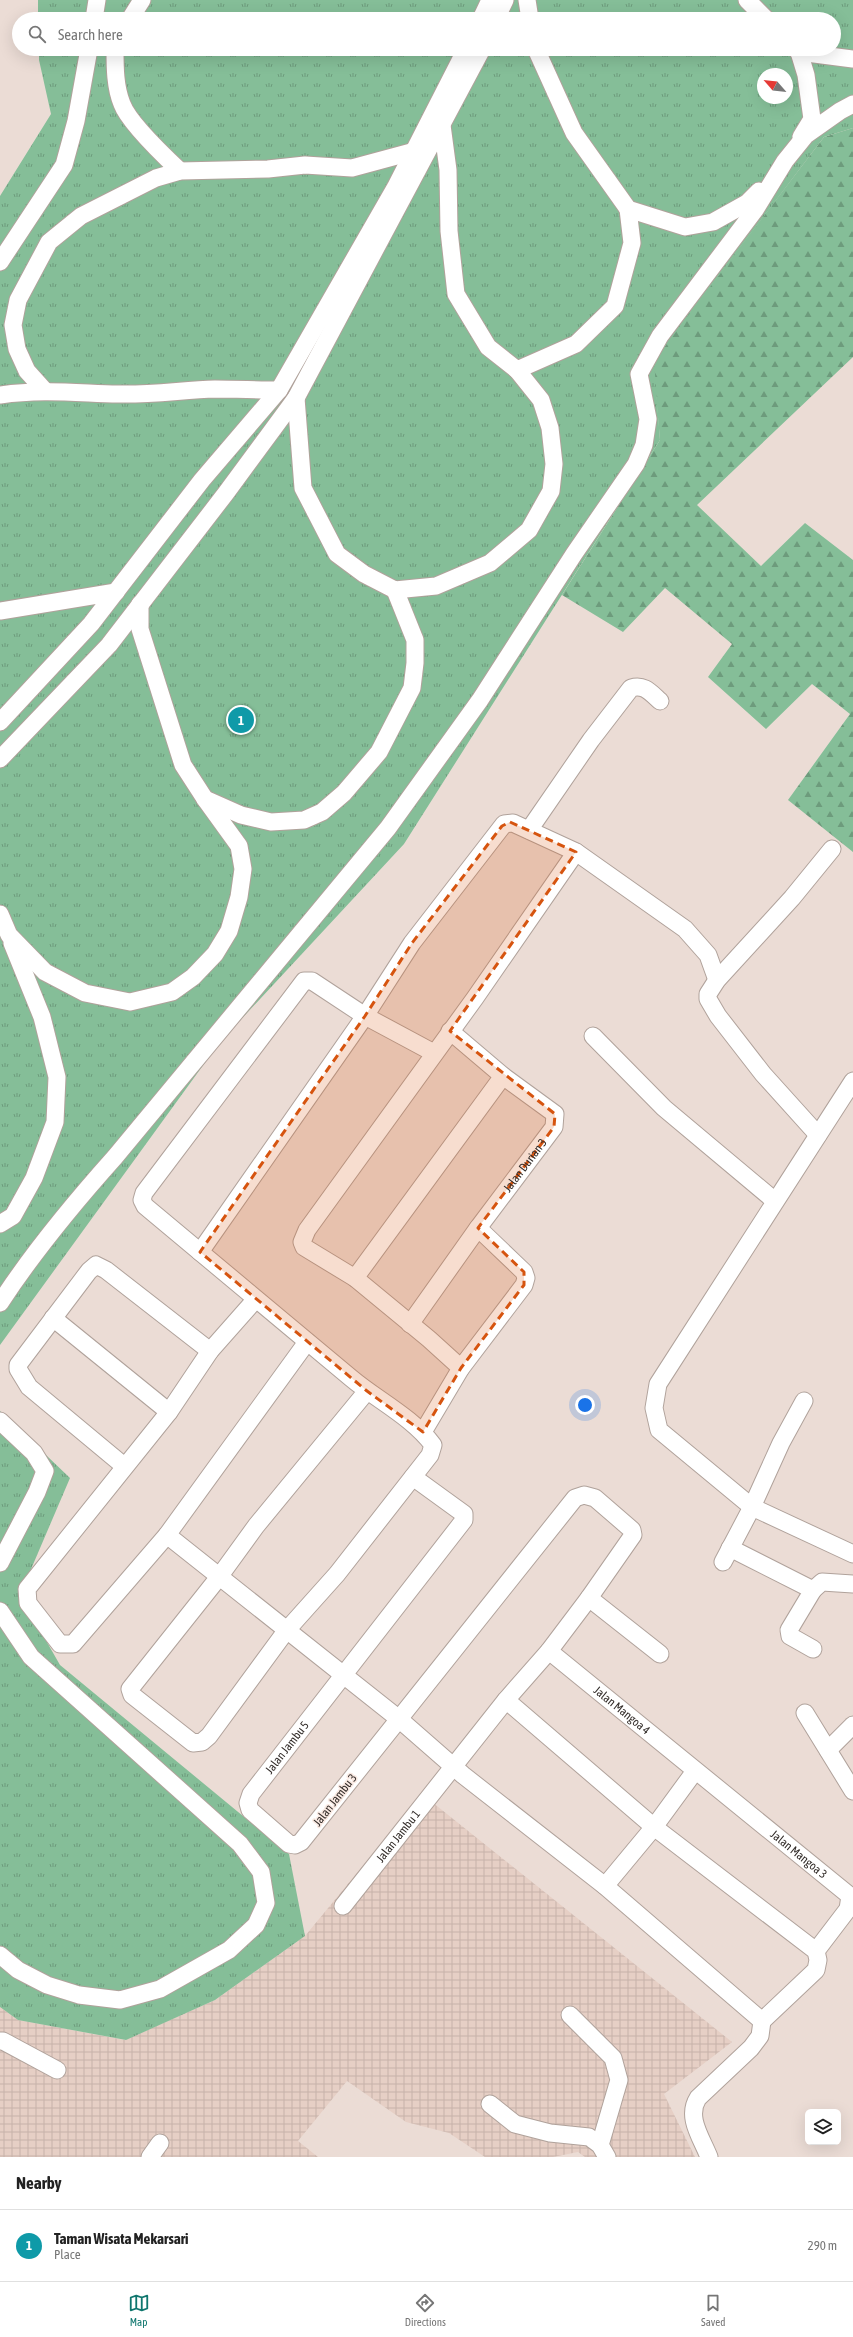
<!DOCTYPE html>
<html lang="en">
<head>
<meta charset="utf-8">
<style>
	:root { --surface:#fff; --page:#f6f6f6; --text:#222; --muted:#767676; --line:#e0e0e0; --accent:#0f766e }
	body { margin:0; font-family:"Asap Condensed",sans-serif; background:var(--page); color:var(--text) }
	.controls { position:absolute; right:12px; bottom:12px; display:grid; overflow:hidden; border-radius:6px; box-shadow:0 4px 16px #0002 }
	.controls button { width:36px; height:36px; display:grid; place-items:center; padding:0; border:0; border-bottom:1px solid var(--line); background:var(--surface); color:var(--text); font:20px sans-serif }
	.compass { position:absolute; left:757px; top:68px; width:36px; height:36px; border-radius:50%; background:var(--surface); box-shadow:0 4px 16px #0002; rotate:298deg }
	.you { position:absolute; left:585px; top:1405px; width:14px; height:14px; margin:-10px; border:3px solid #fff; border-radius:50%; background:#1a73e8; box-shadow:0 0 0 6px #1a73e833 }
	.badge { display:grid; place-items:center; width:26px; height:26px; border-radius:50%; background:var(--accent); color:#fff; font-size:13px; font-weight:700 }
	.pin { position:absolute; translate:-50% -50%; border:2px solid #fff; box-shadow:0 1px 4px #0006 }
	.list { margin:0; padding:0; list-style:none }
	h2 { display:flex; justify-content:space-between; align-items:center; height:52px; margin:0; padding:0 16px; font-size:17px }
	h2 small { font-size:13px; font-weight:400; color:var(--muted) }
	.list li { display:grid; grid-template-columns:26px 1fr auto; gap:12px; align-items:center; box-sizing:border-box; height:72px; padding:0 16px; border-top:1px solid var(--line) }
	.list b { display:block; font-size:15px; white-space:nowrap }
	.list p { margin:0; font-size:13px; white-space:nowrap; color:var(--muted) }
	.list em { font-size:13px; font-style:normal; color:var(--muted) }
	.icon { flex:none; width:22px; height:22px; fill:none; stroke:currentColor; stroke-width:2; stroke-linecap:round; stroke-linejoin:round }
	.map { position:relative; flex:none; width:853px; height:2157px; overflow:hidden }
	.search { position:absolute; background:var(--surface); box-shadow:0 4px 16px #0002; left:12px; right:12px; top:12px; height:44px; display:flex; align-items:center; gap:10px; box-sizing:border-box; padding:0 14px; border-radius:22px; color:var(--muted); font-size:15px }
	.sheet { height:124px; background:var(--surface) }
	nav { display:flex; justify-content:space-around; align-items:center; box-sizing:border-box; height:56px; border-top:1px solid var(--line); background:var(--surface); font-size:11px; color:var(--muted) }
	nav a { display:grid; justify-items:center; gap:2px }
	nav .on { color:var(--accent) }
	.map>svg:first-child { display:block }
	.industrial { fill:url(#industrial-grid) }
	.forest { fill:url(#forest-firs) }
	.park { fill:url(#park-tufts); fill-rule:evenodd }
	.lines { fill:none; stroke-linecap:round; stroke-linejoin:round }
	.minor-casing { stroke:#b0a29b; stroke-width:19 }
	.minor { stroke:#fff; stroke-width:17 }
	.marked { fill:#d6540f; fill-opacity:0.2; stroke:#d6540f; stroke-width:3; stroke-dasharray:8 5; stroke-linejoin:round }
	.labels { text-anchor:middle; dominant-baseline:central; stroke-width:3; stroke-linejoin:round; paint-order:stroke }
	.street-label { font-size:12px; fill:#322c29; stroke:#f9e9e2 }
</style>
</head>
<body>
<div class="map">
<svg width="853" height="2157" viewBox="0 0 853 2157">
	<defs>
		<pattern id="industrial-grid" width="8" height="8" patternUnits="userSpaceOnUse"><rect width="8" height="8" fill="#e6cfc5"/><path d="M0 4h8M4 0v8" fill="none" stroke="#c6b2a9"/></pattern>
		<pattern id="forest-firs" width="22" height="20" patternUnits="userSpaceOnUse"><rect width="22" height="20" fill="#85be98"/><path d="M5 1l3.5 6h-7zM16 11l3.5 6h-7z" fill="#6d9b7c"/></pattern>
		<pattern id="park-tufts" width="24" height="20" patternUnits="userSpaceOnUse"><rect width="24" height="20" fill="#85be98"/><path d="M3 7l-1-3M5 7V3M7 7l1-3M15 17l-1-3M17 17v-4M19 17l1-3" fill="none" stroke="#6d9b7c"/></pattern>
	</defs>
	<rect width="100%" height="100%" fill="#ebdcd5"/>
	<path class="industrial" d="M422,1794L732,2042L664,2094L695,2157H585L578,2152L553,2157H485L449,2133L406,2122L347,2081L298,2141L318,2157H0V2007L18,2020L125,2040L215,2000L305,1936Z"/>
	<path class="forest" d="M853,128V357L697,505L761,566L805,523L853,560V852L788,800L850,714L812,684L766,729L708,677L732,644L665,588L623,632L562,595L660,440L653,361L824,137Z"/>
	<path class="park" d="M38,0H853V128L824,137L654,361L660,440L404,844L220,1042L0,1345V196L51,114L39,60V49H834V19H38ZM763,74H787V98H763Z
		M0,1411L70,1478L20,1595L60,1665L289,1854L305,1936L215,2000L126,2040L18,2020L0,2007Z"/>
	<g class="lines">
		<g class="minor-casing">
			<g id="minor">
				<path d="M527,0L530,19"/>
				<path d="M747,0L766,19"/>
				<path d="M94,19L97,0"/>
				<path d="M130,19L142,0"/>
				<path d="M481,19L490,0"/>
				<path d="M496,19L505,0"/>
				<path d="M115,49C115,67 115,87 122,104C129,123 164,156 180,171"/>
				<path d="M536,49L574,133L628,209L685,227L713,222L747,203L759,191"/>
				<path d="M796,49L799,52L853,59"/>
				<path d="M799,52L806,75L812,119L801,137"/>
				<path d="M442,125L448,170L449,231L456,294L488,347L517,370L576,344L615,306L632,243L628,209"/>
				<path d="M0,262L64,165L76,121L89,49"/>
				<path d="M45,391L27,371L17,349L13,325L18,300L49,242L81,216L156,178L180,171L268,169L305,165L352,168L415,151"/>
				<path d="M0,395C42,389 76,393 118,394C151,395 183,390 215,389C236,389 258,390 279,390"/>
				<path d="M296,398L303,488L337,554L364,574L395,590L436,586L490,563L529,530L551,491L554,464L550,428L541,400L517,370"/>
				<path d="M140,604V629L183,765L205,799L241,815L271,822L304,820L322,812L344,793L379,752L412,688L415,663V640L395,590"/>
				<path d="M0,611L116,592"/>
				<path d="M0,722L91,624L202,480L279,390L395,188L466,49"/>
				<path d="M0,759L109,645L226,493L296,398L482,49"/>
				<path d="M529,830L591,740L631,688C644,684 650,692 660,701"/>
				<path d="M0,914L9,935L45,972L85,993L130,1002L172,992L193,977L215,954L229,931L239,897L243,869L239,846L205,799"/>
				<path d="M593,1036L664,1108L775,1201"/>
				<path d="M853,1081L658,1384L654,1408L659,1430L752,1507L853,1554"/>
				<path d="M818,1135L763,1074L718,1016L708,999V994L717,980L792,898L832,849"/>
				<path d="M0,1224L13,1216L34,1178L55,1122L57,1077L42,1017L12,943"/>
				<path d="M200,1252L365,1016L412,943L504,824L513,823L576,852L685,929L708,955L717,980"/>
				<path d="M355,1278L503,1076"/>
				<path d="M255,1300L210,1351L169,1412L27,1589L28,1603L60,1644H73L167,1535L307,1342"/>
				<path d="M0,1303C34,1251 73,1204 115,1157L388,828L480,700L574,554L636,464L644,445L648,419L639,374L660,336L755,210L785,161L806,135L840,111L853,104"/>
				<path d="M53,1318L169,1412"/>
				<path id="s1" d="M410,1324L478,1228L554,1127L555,1114L503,1076L450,1031"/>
				<path d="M461,1368L429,1339L355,1278L304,1247L302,1242L307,1230L475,998L576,852"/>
				<path d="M367,1391L256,1526L219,1577L130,1689L132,1695L193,1743L202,1742L209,1736L286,1631L337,1574L430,1455L433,1445C412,1417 377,1400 351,1378C282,1321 214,1263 145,1206L142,1200L144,1193L304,981H312L365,1016L434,1053"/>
				<path d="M0,1421L34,1453L45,1471L37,1492L0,1563"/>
				<path d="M423,1432L461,1368L524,1285L526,1278L524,1272L478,1228"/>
				<path d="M124,1466L29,1387L18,1369V1365L89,1271L96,1265L106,1270L210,1351"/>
				<path d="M167,1535L399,1719L463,1775L605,1886L762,2021L760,2036L751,2048L698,2098C686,2117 701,2137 709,2157"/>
				<path d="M730,1548L813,1590L822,1582L853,1584"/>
				<path d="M723,1562L752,1507L781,1443L804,1401"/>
				<path d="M589,1598L660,1654"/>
				<path d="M0,1611L31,1657L240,1844L261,1872L266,1903L256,1925L229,1950L160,1989L120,2000L79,1995L47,1985L18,1970L0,1955"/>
				<path d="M813,1649L790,1636L789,1630L813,1590"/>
				<path id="s2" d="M549,1651L850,1896L848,1909L816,1951"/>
				<path d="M506,1700L654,1827L816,1951L818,1960L816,1970L762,2021"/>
				<path d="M805,1713L853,1791"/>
				<path d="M828,1750L853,1725"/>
				<path d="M605,1886L654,1827L695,1771"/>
				<path id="s3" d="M343,1906L506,1700L549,1651L589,1598L633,1535L632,1530L595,1498L584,1495L575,1498L301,1842L295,1845L289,1844L250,1810L248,1803L251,1794L464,1520V1514L413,1477"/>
				<path d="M570,2015L613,2058L619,2080L600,2145"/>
				<path d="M0,2041H3L57,2070"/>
				<path d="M490,2104L515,2124L550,2133L589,2137L600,2145L607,2157"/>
				<path d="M150,2157L160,2143"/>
			</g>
		</g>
		<use href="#minor" class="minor"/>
	</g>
	<path class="marked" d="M510,822L576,852L450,1031L555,1114L554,1127L478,1228L524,1272V1285L461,1368L423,1432L367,1391L200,1252L365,1016L412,943L502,826Z"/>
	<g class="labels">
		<g class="street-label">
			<text stroke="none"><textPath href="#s1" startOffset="196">Jalan Durian 3</textPath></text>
			<text stroke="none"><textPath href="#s2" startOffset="94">Jalan Mangoa 4</textPath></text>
			<text stroke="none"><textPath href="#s3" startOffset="1126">Jalan Jambu 5</textPath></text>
			<text transform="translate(335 1800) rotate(-52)">Jalan Jambu 3</text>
			<text stroke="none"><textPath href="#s3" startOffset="89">Jalan Jambu 1</textPath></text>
			<text stroke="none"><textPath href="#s2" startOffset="322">Jalan Mangoa 3</textPath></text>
		</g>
	</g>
</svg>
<div class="controls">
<button><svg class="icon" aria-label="layers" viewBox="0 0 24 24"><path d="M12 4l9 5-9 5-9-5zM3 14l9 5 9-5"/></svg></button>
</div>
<svg class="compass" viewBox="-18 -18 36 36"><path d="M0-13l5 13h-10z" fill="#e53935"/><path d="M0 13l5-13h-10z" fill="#767676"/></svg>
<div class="you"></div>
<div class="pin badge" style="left:241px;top:720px;background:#0f9aa8">1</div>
<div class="search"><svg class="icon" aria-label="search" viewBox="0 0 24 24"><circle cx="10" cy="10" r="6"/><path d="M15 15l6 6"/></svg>Search here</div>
</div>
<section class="sheet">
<h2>Nearby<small></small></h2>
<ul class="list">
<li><span class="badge" style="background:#0f9aa8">1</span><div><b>Taman Wisata Mekarsari</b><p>Place</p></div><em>290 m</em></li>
</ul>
</section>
<nav>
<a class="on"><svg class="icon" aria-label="map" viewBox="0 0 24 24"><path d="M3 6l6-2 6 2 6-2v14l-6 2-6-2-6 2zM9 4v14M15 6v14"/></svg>Map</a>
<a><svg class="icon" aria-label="directions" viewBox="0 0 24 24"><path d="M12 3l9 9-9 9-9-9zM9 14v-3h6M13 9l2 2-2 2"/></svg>Directions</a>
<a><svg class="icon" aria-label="saved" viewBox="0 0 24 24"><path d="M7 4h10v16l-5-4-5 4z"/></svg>Saved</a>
</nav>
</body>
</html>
